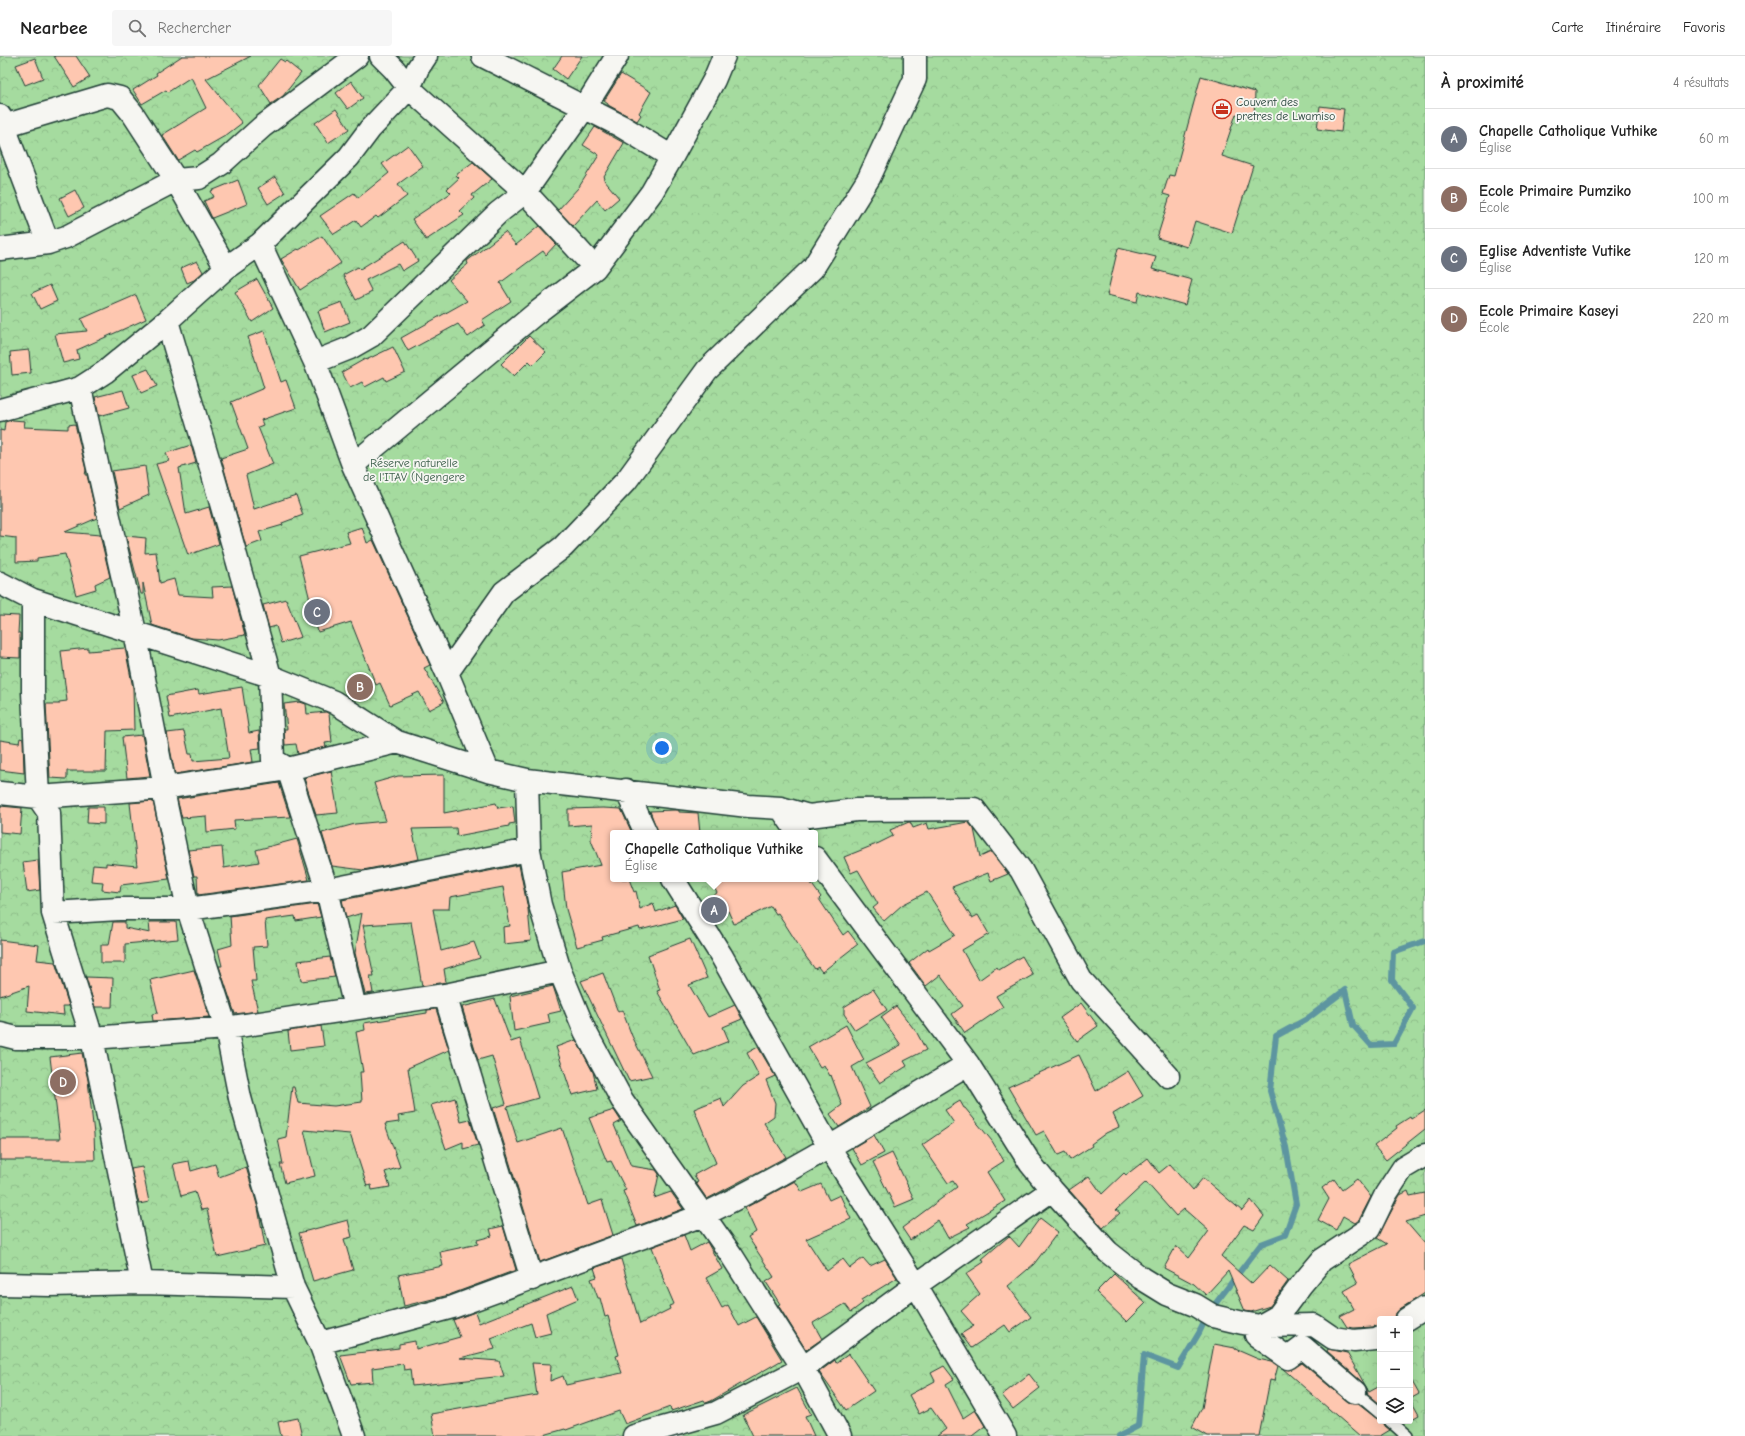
<!DOCTYPE html>
<html lang="fr">
<head>
<meta charset="utf-8">
<style>
	:root { --surface:#fff; --page:#f6f6f6; --text:#222; --muted:#767676; --line:#e0e0e0; --accent:#111827 }
	body { margin:0; font-family:"Comic Neue",sans-serif; background:var(--page); color:var(--text) }
	.controls { position:absolute; right:12px; bottom:12px; display:grid; overflow:hidden; border-radius:4px; box-shadow:0 4px 16px #0002 }
	.controls button { width:36px; height:36px; display:grid; place-items:center; padding:0; border:0; border-bottom:1px solid var(--line); background:var(--surface); color:var(--text); font:20px sans-serif }
	.you { position:absolute; left:662px; top:692px; width:14px; height:14px; margin:-10px; border:3px solid #fff; border-radius:50%; background:#1a73e8; box-shadow:0 0 0 6px #1a73e833 }
	.badge { display:grid; place-items:center; width:26px; height:26px; border-radius:50%; background:var(--accent); color:#fff; font-size:13px; font-weight:700 }
	.pin { position:absolute; translate:-50% -50%; border:2px solid #fff; box-shadow:0 1px 4px #0006 }
	.popup { position:absolute; left:610px; top:774px; width:208px; height:52px; box-sizing:border-box; display:grid; place-content:center; border-radius:4px; background:var(--surface); filter:drop-shadow(0 1px 3px #0005); font-size:13px; white-space:nowrap; color:var(--muted) }
	.popup b { font-size:15px; color:var(--text) }
	.popup::after { content:''; position:absolute; left:50%; top:100%; margin-left:-8px; border:8px solid transparent; border-top-color:var(--surface) }
	.list { margin:0; padding:0; list-style:none }
	h2 { display:flex; justify-content:space-between; align-items:center; height:52px; margin:0; padding:0 16px; font-size:17px }
	h2 small { font-size:13px; font-weight:400; color:var(--muted) }
	.list li { display:grid; grid-template-columns:26px 1fr auto; gap:12px; align-items:center; box-sizing:border-box; height:60px; padding:0 16px; border-top:1px solid var(--line) }
	.list b { display:block; font-size:15px; white-space:nowrap }
	.list p { margin:0; font-size:13px; white-space:nowrap; color:var(--muted) }
	.list em { font-size:13px; font-style:normal; color:var(--muted) }
	.icon { flex:none; width:22px; height:22px; fill:none; stroke:currentColor; stroke-width:2; stroke-linecap:round; stroke-linejoin:round }
	.map { position:relative; flex:none; width:1425px; height:1380px; overflow:hidden }
	header { display:flex; align-items:center; gap:24px; box-sizing:border-box; height:56px; padding:0 20px; background:var(--surface); border-bottom:1px solid var(--line) }
	header strong { font-size:19px }
	nav { display:flex; gap:22px; margin-inline-start:auto; font-size:14px }
	.search { width:280px; height:36px; background:var(--page); display:flex; align-items:center; gap:10px; box-sizing:border-box; padding:0 14px; border-radius:4px; color:var(--muted); font-size:15px }
	main { display:flex }
	aside { flex:1; background:var(--surface) }
	.map>svg:first-child { display:block }
	.park { fill:url(#park-crowns); stroke:#628c6a; fill-rule:evenodd }
	.lines { fill:none; stroke-linecap:round; stroke-linejoin:round }
	.stream { stroke:#5d95a0; stroke-width:6 }
	.building { fill:#fec7b0; stroke:#1f3d34 }
	.lane-casing { stroke:#1f3d34; stroke-width:14 }
	.street-casing { stroke:#1f3d34; stroke-width:25 }
	.lane { stroke:#f6f6f2; stroke-width:11 }
	.street { stroke:#f6f6f2; stroke-width:22 }
	.labels { text-anchor:middle; dominant-baseline:central; stroke-width:3.5; stroke-linejoin:round; paint-order:stroke }
	.poi-label { font-size:12px; fill:#1f3d34; stroke:#f6f6f2; text-anchor:start }
	.park-label { font-size:12px; fill:#3a5d49; stroke:#f6f6f2 }
</style>
</head>
<body>
<header>
<strong>Nearbee</strong>
<div class="search"><svg class="icon" aria-label="search" viewBox="0 0 24 24"><circle cx="10" cy="10" r="6"/><path d="M15 15l6 6"/></svg>Rechercher</div>
<nav><a>Carte</a><a>Itinéraire</a><a>Favoris</a></nav>
</header>
<main>
<div class="map">
<svg width="1425" height="1380" viewBox="0 0 1425 1380">
	<defs>
		<pattern id="park-crowns" width="20" height="18" patternUnits="userSpaceOnUse"><rect width="20" height="18" fill="#a5db9f"/><path d="M2 6a3 3 0 1 1 6 0M12 15a3 3 0 1 1 6 0" fill="none" stroke="#8ebd8a"/></pattern>
	</defs>
	<rect width="100%" height="100%" fill="#f6f6f2"/>
	<filter id="ink" filterUnits="userSpaceOnUse"><feTurbulence type="fractalNoise" baseFrequency=".025" numOctaves="2"/><feDisplacementMap in="SourceGraphic" scale="8" xChannelSelector="R" yChannelSelector="G"/><feConvolveMatrix kernelMatrix="1 2 1 2 8 2 1 2 1" color-interpolation-filters="sRGB"/></filter>
	<g filter="url(#ink)">
		<path class="park" d="M0,0H1425V1380H0ZM613,777H815V823H613ZM1380,1263H1410V1365H1380Z"/>
		<g class="lines">
			<path class="stream" d="M1119,1380L1138,1370L1144,1299L1178,1312L1199,1277L1209,1256L1261,1188L1285,1179L1296,1148L1286,1091L1270,1035L1276,980L1307,963L1345,934L1353,969L1371,989L1394,988L1413,952L1392,924L1393,896L1425,885"/>
		</g>
		<path class="building" d="M54,0H76L90,21L74,31Z
			M182,0H251L206,23L242,67L225,80L197,96L195,94L178,104L162,79L206,52L191,21L168,36L166,34L142,48L133,34L157,19L156,17Z
			M562,0H582L566,23L553,13Z
			M35,2L43,22L25,29L16,9Z
			M280,3L285,6L286,5L301,17L283,40L271,48L259,29Z
			M621,18L651,36L639,57L641,59L637,65L608,49V48L604,45Z
			M1201,20L1255,36L1254,63L1236,58L1222,100L1253,110L1232,177L1195,165L1187,191L1157,182L1170,140L1163,138L1169,119L1174,120Z
			M351,25L363,42L348,53L336,37Z
			M1320,50L1344,53L1341,76L1317,73Z
			M336,53L349,73L328,87L315,67Z
			M595,71L624,87L604,121L605,122L604,124L619,142L605,154L597,144L573,170L558,154L579,131L599,99L583,89Z
			M408,89L423,110L398,128L407,140L378,162L376,160L361,171L356,164L334,178L320,160L354,137L358,142L389,117L382,108Z
			M473,106L492,123L472,139L474,142L460,155L464,159L426,184L412,163L451,137L447,133L459,122L456,119Z
			M275,121L285,137L268,148L258,132Z
			M238,124L247,148L212,162L204,145L214,141L211,135Z
			M75,134L84,152L69,160L60,142Z
			M539,170L556,188L546,199L543,195L500,227L511,245L482,264L485,269L468,281L458,268L408,295L401,282L467,245L449,224L468,208L467,205L505,176L516,189Z
			M322,180L341,207L300,234L281,203L298,193L299,194Z
			M405,185L418,205L402,215L398,208L366,224L372,236L356,244L343,219L358,211L360,213Z
			M1118,192L1156,201L1152,213L1192,224L1185,249L1139,236L1137,246L1107,239Z
			M197,205L203,216L194,224L187,227L181,212Z
			M257,223L273,252L252,266L235,236Z
			M50,229L57,245L40,253L32,237Z
			M136,239L146,263L77,294L79,303L63,307L55,278L87,275L81,263Z
			M342,246L350,266L325,276L318,255Z
			M264,275L281,326L286,324L296,352L261,364L263,369L258,371L273,408L246,419L254,453L296,439L303,459L282,467L283,469L259,476L262,485L246,491L221,402L248,393L231,346L264,332L248,281Z
			M529,280L546,296L533,309L529,305L514,320L501,308Z
			M393,291L405,316L386,325L384,321L365,331L362,326L350,332L342,316L365,303L366,304Z
			M29,294L31,317L12,319L10,296Z
			M148,313L157,330L141,337L133,319Z
			M123,334L129,352L99,360L95,341Z
			M12,364L25,365L24,371L68,373V369L75,368L86,414L85,419H87L97,462L65,476L100,479L110,521L95,528L96,533L76,539L65,498L37,502V505L16,506V482L0,480V374L4,375L5,366Z
			M191,389L196,407L179,412L186,458L209,451L219,488L188,499L156,408L169,405L166,397Z
			M145,410L149,439L120,452L112,415Z
			M362,471L367,487L373,484L430,609L424,612L444,646L429,654L419,636L390,649L380,627L376,629L351,566L318,576L299,500L350,487L346,476Z
			M126,480L146,482L145,497L156,496L160,527L174,523L178,539L213,541L212,531L232,530L245,579L218,584L192,582L152,569L143,527V538H141Z
			M286,543L301,581L281,587L276,570L269,572L263,549Z
			M0,559L19,560L18,577H20V602L0,601Z
			M88,592V595L125,592L133,632L134,674L107,675L106,715H67V723L50,722L46,648H59V646L67,645L61,595Z
			M242,631L249,677L259,675L260,692L251,693L253,706L175,718L167,677L184,675L189,698H192L193,705L229,702L221,652L170,662L166,640L198,634L199,638Z
			M300,646L306,648L307,658L326,656L329,658L332,686L325,687L326,691L298,698L296,688L285,689L284,673H287L284,648Z
			M142,679L150,720L127,722L122,681Z
			M20,682L23,683L24,717L0,714V684L19,687Z
			M331,715L338,757L316,759L304,722Z
			M444,719V757L496,747L498,752L513,750L515,767L509,768V770L457,780L456,772L412,773L419,803L363,814L332,810L322,777L355,768L386,765L374,727L398,720Z
			M279,727L290,761L234,764L235,773L207,776L206,760L182,762L177,743Z
			M153,745L169,823L121,829L120,836L102,834L103,826L91,825L93,809L106,810V807L137,810L130,747Z
			M0,750L22,752L20,778L0,776Z
			M88,751H104V768L87,767Z
			M603,752L621,753L632,777H613V823H629L634,836L636,835L640,853L653,847L656,856L675,849L683,863L640,874L639,871L602,881L603,884L577,891L566,853L562,816L601,809L591,784L592,768L568,770V753Z
			M675,754H679V756L698,757L700,777H658L650,755Z
			M909,766H910L913,772L927,767L929,773L968,766L974,773L980,801L991,796L1008,818L991,825L988,817L952,831L972,862L978,859L989,878L962,894L979,924L997,911L999,914L1022,900L1033,919L996,940L1003,951L965,977L952,958L963,950L940,919L926,930L909,907L928,892L929,894L955,879L927,836L902,849L884,865L873,852L878,848L858,814L851,817L844,801L879,787L893,780L890,774Z
			M297,783L309,824L198,839L197,820H194L188,794L222,791L224,812L259,806L256,794Z
			M38,804L40,834L27,836L23,806Z
			M519,809L528,853L531,885L504,888L503,871L510,870L503,831L450,841L449,853H433L441,895L474,886L480,902L444,913L446,926L422,930L411,866L363,869L374,920H370L373,937L365,938L355,897L362,857L346,862L342,844Z
			M710,823H808L821,841L819,843L843,879L848,875L858,888L822,916L818,911L815,913L806,901L778,857L776,858L771,850L734,868L728,855L713,864L702,846L717,837Z
			M317,848L321,861L296,865L295,860L265,864L267,890L253,891L256,925H251L258,955L235,958L219,910H222L218,893L232,889L230,860Z
			M113,866H125V872L150,877L149,866H176L178,883L125,888V907H101V889H109Z
			M690,883L707,922L689,929L708,961L735,949L742,963L723,971L729,985L694,999L657,935L660,934L648,899Z
			M0,884L39,889L37,904L55,906L69,950H63L64,959L27,955L29,930L0,940Z
			M330,901L335,921L301,925L298,905Z
			M194,914L209,961L153,965L152,958L158,957L150,924Z
			M603,917L618,956L622,954L632,980L652,1020L629,1025L581,925Z
			M86,921L113,922L112,951H95Z
			M553,930L561,955L548,958L550,967L514,975L510,940Z
			M873,933L887,954L855,974L844,958V951Z
			M495,943L511,986L520,983L538,1042L507,1051L518,1087L562,1072L588,1149L602,1144L613,1179L540,1206L493,1052L506,1048L492,1000L478,1004L462,951Z
			M1081,947L1098,970L1077,985L1060,962Z
			M896,950L917,977L926,994L904,1005L907,1010L880,1027L866,1007L901,989L881,961Z
			M436,953L449,994L408,1012L415,1057L398,1060L399,1066L385,1068L400,1111L385,1116L390,1131L372,1134L371,1129L367,1130L350,1078L304,1074L315,1120L285,1127L280,1108H283L278,1083L286,1081L292,1031H294L298,1047L334,1050L362,1046L360,1016H363L356,976L365,974L364,967L427,957V954Z
			M846,969L864,1004L852,1011L870,1051L839,1071L830,1058L842,1049L831,1019L830,1020L824,1009L820,1011L808,991Z
			M321,970L324,990L290,994L288,975Z
			M576,984L593,1016L597,1033L572,1039L556,991Z
			M758,991L775,1020L766,1024L775,1047L774,1060L764,1067L786,1101L707,1143L696,1127L698,1126L694,1119L716,1107L694,1053L721,1042L724,1051L743,1030L759,1020L747,997Z
			M82,997L88,1024L94,1078L95,1104H0V1083H60L50,1001Z
			M1079,999L1096,1035L1128,1015L1143,1040L1113,1058L1119,1071L1106,1077L1091,1088L1092,1090L1070,1104L1065,1096L1058,1099L1044,1075L1036,1079L1008,1031Z
			M455,1042L461,1066L470,1064L478,1089L463,1093V1086L446,1093L431,1049Z
			M960,1045L964,1052H965L992,1085L1004,1105L987,1116L1005,1145L967,1168L970,1171L948,1182L938,1164L910,1184L902,1172L957,1131L953,1125L948,1127L922,1089L954,1067L945,1054Z
			M614,1054L621,1065L614,1069L631,1110L656,1114L659,1118L654,1142L671,1136L683,1153L637,1170L623,1135L626,1134L611,1105L607,1106L589,1062Z
			M1425,1054V1073L1386,1104L1374,1090L1397,1072L1396,1070L1410,1061L1411,1063Z
			M874,1079L884,1097L862,1109L852,1092Z
			M892,1097L914,1143L895,1151L873,1106Z
			M1148,1102L1159,1117L1170,1108L1193,1134L1203,1122L1242,1155L1251,1144L1264,1160L1254,1174L1244,1169L1221,1200L1252,1228L1270,1209L1288,1225L1270,1250L1251,1256L1245,1255L1228,1215L1206,1239L1194,1228L1164,1212L1176,1190L1189,1202L1209,1175L1184,1153L1176,1160L1146,1126L1116,1154L1120,1157L1103,1172L1069,1134L1089,1120L1102,1138L1124,1117L1126,1119Z
			M189,1105L191,1115L215,1108L219,1121L246,1111L258,1152L265,1190L217,1201L207,1153L201,1154L195,1136L181,1140L173,1108Z
			M142,1111L149,1146L139,1148L131,1113Z
			M1334,1123L1342,1134L1357,1123L1371,1141L1359,1164L1355,1167L1343,1160L1336,1174L1318,1164L1329,1143L1322,1132Z
			M795,1125L802,1136L821,1128L829,1144L840,1139L851,1163L806,1183L827,1215L843,1203L850,1212L863,1202L870,1210L885,1203L897,1222L861,1244L863,1247L851,1256L845,1248L813,1267L822,1283L806,1294L778,1249L780,1248L766,1226L774,1221L748,1181L756,1176L745,1152Z
			M1408,1135L1410,1140L1425,1137V1160L1406,1166L1425,1188V1237L1400,1253L1396,1257L1395,1263H1380V1269L1373,1271L1354,1272L1347,1271L1340,1260L1354,1253L1344,1235L1358,1227L1348,1208L1387,1188L1377,1182L1400,1139Z
			M1040,1162L1058,1176L1034,1208L1008,1230L1031,1261L1010,1276L1005,1269L971,1292L961,1278L974,1270L961,1255L980,1238L966,1218L984,1206L982,1203L1009,1180L1019,1191Z
			M348,1164L352,1181L344,1183L353,1214L313,1225L299,1177Z
			M503,1170L516,1214L449,1239L404,1250L398,1219L443,1210L440,1196L478,1188L477,1184L492,1180L490,1173Z
			M684,1179L690,1195L707,1186L722,1213L706,1222L722,1252L728,1249L739,1270L756,1261L782,1304L711,1345L706,1347L704,1344L671,1355L670,1351L625,1368L619,1355L566,1374L565,1373L540,1380H435L431,1358L537,1339L532,1307L551,1308L550,1325L563,1320L566,1329L622,1317L616,1300L619,1299L608,1260L605,1261L600,1242H598L591,1223L597,1221L594,1212L621,1203L640,1268L670,1253L669,1250L674,1248L662,1220H663L652,1191Z
			M1114,1218L1146,1247L1127,1266L1096,1236Z
			M573,1230L578,1243L546,1257L551,1277L535,1281L531,1267L491,1282L495,1293L460,1302L499,1305L504,1320L412,1330L410,1313L404,1314L403,1308L372,1312L373,1326L351,1328L340,1299L399,1292V1288L415,1285L416,1293L460,1281L453,1264L475,1256L479,1267Z
			M1214,1288L1235,1292V1293L1258,1303L1272,1306L1278,1310L1274,1325L1270,1324L1259,1380H1208L1192,1371L1202,1352Z
			M1328,1293L1347,1297L1369,1336L1380,1330V1348L1367,1337V1332L1363,1327L1327,1295Z
			M849,1298L874,1335L846,1354L819,1316L835,1304L836,1307Z
			M1302,1307L1347,1345L1352,1348H1358L1376,1362L1383,1365L1385,1370L1390,1374L1380,1380H1360L1282,1312L1289,1314Z
			M944,1310L954,1323L946,1328L963,1362L975,1354L985,1370L972,1380H937L946,1373L931,1352L919,1358L909,1339L935,1325L931,1317Z
			M1029,1318L1040,1332L1013,1353L1002,1339Z
			M1410,1322L1419,1338L1410,1343L1419,1359L1410,1364Z
			M797,1332L811,1358L805,1360L814,1380H753L743,1359Z
			M298,1362L302,1380H281L278,1366Z"/>
		<g class="lines">
			<g class="lane-casing">
				<path id="lane" d="M1355,1336L1380,1357
					M1390,1365L1407,1380"/>
			</g>
			<g class="street-casing">
				<path id="street" d="M381,0L394,13L409,32L525,136L595,212
					M483,0L621,70L672,101
					M0,60L48,187
					M0,71L107,39L120,42L133,58L176,124L226,212
					M260,188L315,306L353,409L447,617L488,715
					M0,193L48,187L66,181L176,124L199,122L221,108L262,71L357,0
					M167,265L213,419L270,620L273,704L288,713L327,834L355,952
					M315,306L350,292L371,280L498,157L525,136L585,51L617,0
					M80,332L135,576L164,726L165,744L188,853L226,972L240,1042L293,1231L320,1287L354,1380
					M0,354L80,332L105,316L167,265L226,212L260,188L349,101L370,73L409,32L418,12L426,0
					M353,409L535,258L595,212L652,136L672,101L714,24L724,0
					M0,527L33,544L270,620L334,646L397,686L488,715L527,724L748,750L781,752L809,760L856,754L974,753L1021,814L1081,924L1168,1020
					M33,544V636L38,741L49,757L53,857L92,982L142,1227
					M447,617L504,536L563,491L626,425L707,314L813,212L869,122L915,23V0
					M527,724L529,794L540,849L560,915L585,975L622,1044L732,1200L803,1312L840,1380
					M626,734L646,777
					M0,737L38,741L164,732L288,713L397,686
					M781,752L798,777
					M815,802L968,1008L1030,1107L1052,1134L1108,1196L1141,1222L1167,1238L1195,1249L1213,1260L1243,1267L1260,1270L1314,1269L1333,1282L1354,1285L1376,1283L1380,1281
					M673,823L721,899L829,1091L916,1229L1005,1380
					M53,857L119,853H188L327,834L529,794
					M445,939L532,1223
					M0,978L16,982H92L226,972L445,939L560,915
					M0,1228L50,1229L142,1227L293,1231
					M1407,1263L1425,1252
					M320,1287L453,1251L703,1159C794,1115 881,1060 968,1008
					M1355,1336L1303,1291L1288,1302L1256,1279L1260,1270L1278,1260L1301,1229L1322,1204L1369,1173L1386,1138L1403,1112L1425,1099
					M634,1380L716,1357L803,1312L916,1229L1052,1134"/>
			</g>
			<use href="#lane" class="lane"/>
			<use href="#street" class="street"/>
		</g>
	</g>
	<defs>
		<g id="office-ring" transform="scale(1)"><circle r="9.5" fill="#f6f6f2" stroke="#c8321e" stroke-width="1.5"/><path d="M-6-3h4V-5.5h4V-3h4V5H-6ZM-1-4.5V-3h2v-1.5ZM-6 0V1H6V0Z" fill="#c8321e"/></g>
	</defs>
	<g fill-rule="evenodd">
		<use href="#office-ring" x="1222" y="53"/>
	</g>
	<g class="labels">
		<g class="poi-label">
			<text x="1236" y="46">Couvent des<tspan x="1236" dy="14">pretres de Lwamiso</tspan></text>
		</g>
		<g class="park-label">
			<text x="414" y="407">Réserve naturelle<tspan x="414" dy="14">de l'ITAV (Ngengere</tspan></text>
		</g>
	</g>
</svg>
<div class="controls">
<button>+</button>
<button>−</button>
<button><svg class="icon" aria-label="layers" viewBox="0 0 24 24"><path d="M12 4l9 5-9 5-9-5zM3 14l9 5 9-5"/></svg></button>
</div>
<div class="you"></div>
<div class="pin badge" style="left:714px;top:854px;background:#6b7280">A</div>
<div class="popup"><b>Chapelle Catholique Vuthike</b>Église</div>
<div class="pin badge" style="left:360px;top:631px;background:#8d6e63">B</div>
<div class="pin badge" style="left:317px;top:556px;background:#6b7280">C</div>
<div class="pin badge" style="left:63px;top:1026px;background:#8d6e63">D</div>
</div>
<aside>
<h2>À proximité<small>4 résultats</small></h2>
<ul class="list">
<li><span class="badge" style="background:#6b7280">A</span><div><b>Chapelle Catholique Vuthike</b><p>Église</p></div><em>60 m</em></li>
<li><span class="badge" style="background:#8d6e63">B</span><div><b>Ecole Primaire Pumziko</b><p>École</p></div><em>100 m</em></li>
<li><span class="badge" style="background:#6b7280">C</span><div><b>Eglise Adventiste Vutike</b><p>Église</p></div><em>120 m</em></li>
<li><span class="badge" style="background:#8d6e63">D</span><div><b>Ecole Primaire Kaseyi</b><p>École</p></div><em>220 m</em></li>
</ul>
</aside>
</main>
</body>
</html>
